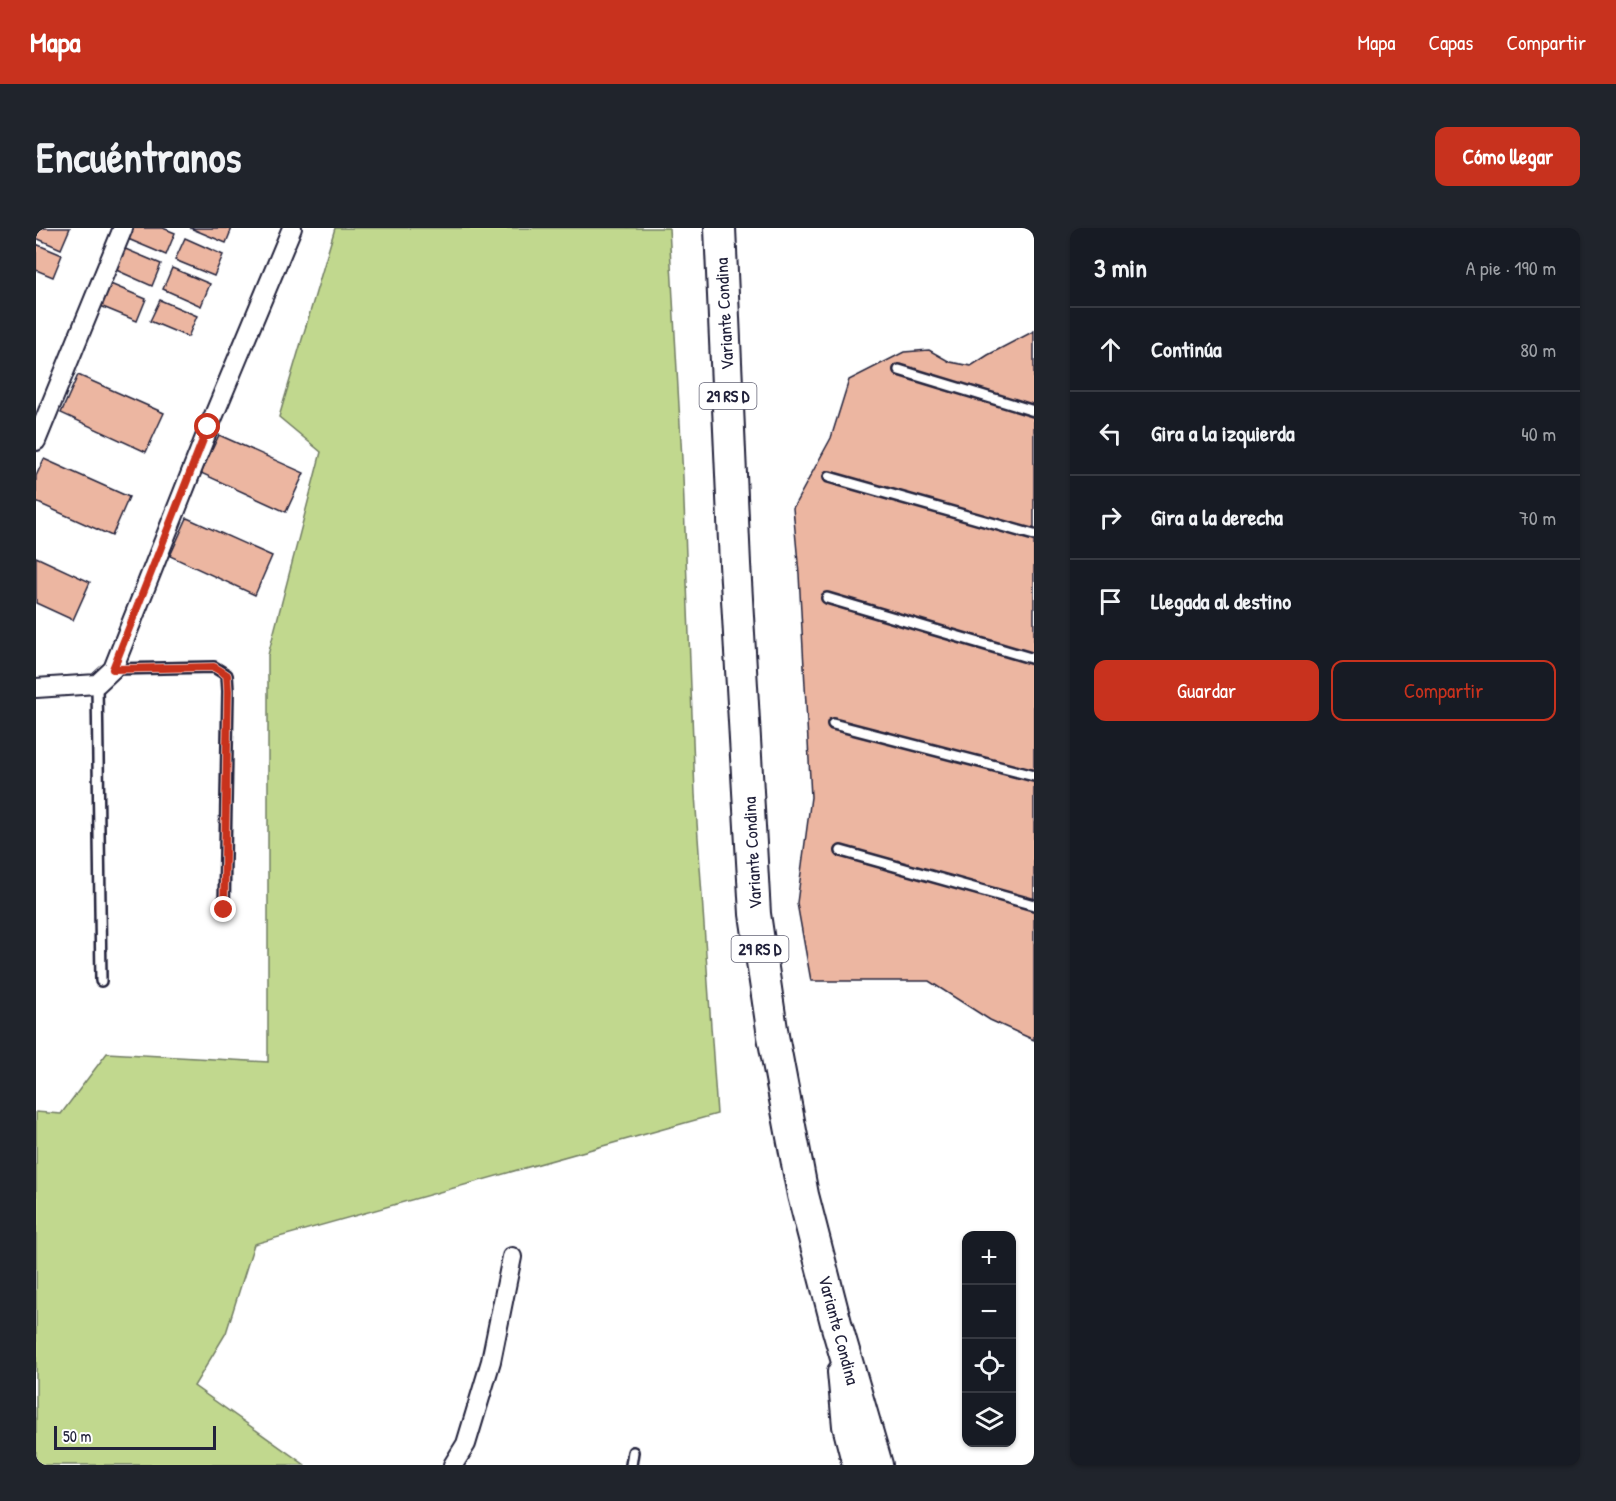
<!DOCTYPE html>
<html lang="es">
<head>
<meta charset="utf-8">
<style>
	:root { --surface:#171b24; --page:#20242c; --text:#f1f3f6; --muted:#9ea1a6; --line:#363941; --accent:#c8321e }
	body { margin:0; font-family:"Patrick Hand",sans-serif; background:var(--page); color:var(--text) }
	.controls { position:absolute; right:18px; bottom:18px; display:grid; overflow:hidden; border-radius:12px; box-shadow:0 2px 4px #0004 }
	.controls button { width:54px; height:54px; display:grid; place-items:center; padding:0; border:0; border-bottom:2px solid var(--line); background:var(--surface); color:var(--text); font:30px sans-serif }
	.scale { position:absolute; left:18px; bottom:15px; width:162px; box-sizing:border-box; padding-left:6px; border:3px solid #22223b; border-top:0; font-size:16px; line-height:21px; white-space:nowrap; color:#22223b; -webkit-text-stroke:4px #fff; paint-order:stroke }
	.stop { position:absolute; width:18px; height:18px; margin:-14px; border:4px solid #c8321e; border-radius:50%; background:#fff }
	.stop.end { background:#c8321e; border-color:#fff; box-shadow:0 2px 6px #0008 }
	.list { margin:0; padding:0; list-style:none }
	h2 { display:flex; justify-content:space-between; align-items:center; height:78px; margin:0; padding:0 24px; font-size:26px }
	h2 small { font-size:20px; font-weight:400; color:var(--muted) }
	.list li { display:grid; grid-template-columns:39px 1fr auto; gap:18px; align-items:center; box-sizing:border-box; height:84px; padding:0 24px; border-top:2px solid var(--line) }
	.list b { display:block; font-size:22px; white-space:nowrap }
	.list em { font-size:20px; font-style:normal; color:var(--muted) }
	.actions { display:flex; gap:12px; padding:18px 24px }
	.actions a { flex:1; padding:14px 0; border:2px solid var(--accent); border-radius:12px; text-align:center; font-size:21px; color:var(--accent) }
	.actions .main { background:var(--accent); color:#fff }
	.icon { flex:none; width:33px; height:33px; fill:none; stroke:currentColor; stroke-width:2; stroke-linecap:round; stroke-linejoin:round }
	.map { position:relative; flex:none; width:998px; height:1237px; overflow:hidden; border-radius:12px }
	header { display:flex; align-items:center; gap:36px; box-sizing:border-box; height:84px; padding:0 30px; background:var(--accent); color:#fff }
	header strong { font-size:28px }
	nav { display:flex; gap:33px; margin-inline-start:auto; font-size:21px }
	.intro { display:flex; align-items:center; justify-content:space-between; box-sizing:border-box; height:144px; padding:0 36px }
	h1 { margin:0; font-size:42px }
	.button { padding:15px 27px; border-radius:12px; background:var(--accent); color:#fff; font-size:21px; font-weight:700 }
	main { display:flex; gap:36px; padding:0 36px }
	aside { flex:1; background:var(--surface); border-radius:12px; box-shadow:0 2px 4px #0004 }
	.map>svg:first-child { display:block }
	.green { fill:#c1d88e; stroke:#727d64; stroke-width:1.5 }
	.building { fill:#ecb6a1; stroke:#22223b; stroke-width:1.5 }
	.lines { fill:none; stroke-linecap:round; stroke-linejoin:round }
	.service-casing { stroke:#22223b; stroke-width:14 }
	.minor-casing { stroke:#22223b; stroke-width:22 }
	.secondary-casing { stroke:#22223b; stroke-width:30 }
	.trunk-casing { stroke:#22223b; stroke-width:34 }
	.service { stroke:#fff; stroke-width:9 }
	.minor { stroke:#fff; stroke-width:18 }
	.secondary { stroke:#fff; stroke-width:26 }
	.trunk { stroke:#fff; stroke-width:30 }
	.route { stroke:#c8321e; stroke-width:8 }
	.labels { text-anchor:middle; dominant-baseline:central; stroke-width:5; stroke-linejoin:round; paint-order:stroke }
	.shield { fill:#fff; stroke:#646476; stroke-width:1.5 }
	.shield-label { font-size:16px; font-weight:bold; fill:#22223b }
	.street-label { font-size:18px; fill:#22223b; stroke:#fff }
</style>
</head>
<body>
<header>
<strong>Mapa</strong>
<nav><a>Mapa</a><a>Capas</a><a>Compartir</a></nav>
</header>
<div class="intro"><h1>Encuéntranos</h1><a class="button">Cómo llegar</a></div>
<main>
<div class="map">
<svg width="998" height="1237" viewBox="0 0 998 1237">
	<rect width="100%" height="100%" fill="#fff"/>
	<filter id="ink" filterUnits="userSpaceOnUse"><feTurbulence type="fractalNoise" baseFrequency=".0167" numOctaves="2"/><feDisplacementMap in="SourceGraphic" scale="12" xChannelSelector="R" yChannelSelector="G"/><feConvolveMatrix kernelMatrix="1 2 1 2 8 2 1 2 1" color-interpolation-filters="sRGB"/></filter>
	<g filter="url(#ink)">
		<path class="green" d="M299,0H633L647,249L659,566L681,886L218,1016L190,1105L158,1158L269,1237H0V884L25,886L71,825L232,834V427L285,224L243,189Z"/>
		<path class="building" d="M0,0H34L25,21L0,10Z
			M97,0H127L139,5L130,27L92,11Z
			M154,0H196L190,15Z
			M149,10L187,27L178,48L139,32Z
			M0,16L26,27L17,49L0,42Z
			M87,20L125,36L116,58L78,41Z
			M136,40L174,56L165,78L127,61Z
			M72,55L110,71L101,93L62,77Z
			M124,72L161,88L152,109L114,93Z
			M998,103V812L954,792L893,753H775L761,675L775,569L763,346L757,280L795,210L813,152L868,124L893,122L914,134L935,138L952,127Z
			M42,147L128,185L110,224L25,185Z
			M183,207L268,245L250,284L165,245Z
			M8,231L93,269L76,308L0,274V248Z
			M151,290L236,328L219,367L134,328Z
			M0,329L54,354L37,392L0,375Z"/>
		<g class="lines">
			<g class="service-casing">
				<path id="service" d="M863,142L998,183
					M793,249L998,307
					M791,370L998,431
					M77,441L178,439L191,447L192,463L188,682
					M61,456L65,753
					M797,496L998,548
					M805,623L998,677
					M595,1237L597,1224"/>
			</g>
			<g class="minor-casing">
				<path id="minor" d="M0,213L87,0
					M0,460L61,456L77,441L173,199L256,0
					M417,1237L430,1216L455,1133L476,1029"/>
			</g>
			<g class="secondary-casing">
				<path id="secondary" d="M805,1144L810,1198L820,1237"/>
			</g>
			<g class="trunk-casing">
				<path id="trunk" d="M684,0L699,336L719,686L737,808L767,967L801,1099L841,1237"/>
			</g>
			<use href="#service" class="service"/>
			<use href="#minor" class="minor"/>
			<use href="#secondary" class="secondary"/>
			<use href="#trunk" class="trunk"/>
		</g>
	</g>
	<g class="lines" filter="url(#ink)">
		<path class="route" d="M172,199L77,441L178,439L191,447L192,463L188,682"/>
	</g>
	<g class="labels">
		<g class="shield">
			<rect x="663.5" y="155" width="57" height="26" rx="4.5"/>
			<rect x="695.5" y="708" width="57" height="26" rx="4.5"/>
		</g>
		<g class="shield-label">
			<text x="692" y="168">29 RS D</text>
			<text x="724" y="721">29 RS D</text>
		</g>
		<g class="street-label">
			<text transform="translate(688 86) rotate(-93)">Variante Condina</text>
			<text transform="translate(716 625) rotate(-93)">Variante Condina</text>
			<text transform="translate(803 1102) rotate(75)">Variante Condina</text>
		</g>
	</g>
</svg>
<div class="controls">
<button>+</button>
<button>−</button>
<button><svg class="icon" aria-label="locate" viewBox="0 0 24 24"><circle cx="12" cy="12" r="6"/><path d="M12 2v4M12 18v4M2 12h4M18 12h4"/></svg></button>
<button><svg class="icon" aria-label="layers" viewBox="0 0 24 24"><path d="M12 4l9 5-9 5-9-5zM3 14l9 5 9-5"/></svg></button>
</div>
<div class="scale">50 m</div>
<div class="stop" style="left:172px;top:199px"></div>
<div class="stop end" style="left:188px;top:682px"></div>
</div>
<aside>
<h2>3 min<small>A pie · 190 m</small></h2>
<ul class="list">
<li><svg class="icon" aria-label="ahead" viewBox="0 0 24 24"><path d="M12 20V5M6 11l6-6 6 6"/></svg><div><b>Continúa</b></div><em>80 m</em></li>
<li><svg class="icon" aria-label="left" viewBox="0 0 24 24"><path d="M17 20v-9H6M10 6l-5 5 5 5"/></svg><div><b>Gira a la izquierda</b></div><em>40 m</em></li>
<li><svg class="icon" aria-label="right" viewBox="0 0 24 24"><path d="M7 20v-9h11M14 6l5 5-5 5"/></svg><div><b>Gira a la derecha</b></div><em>70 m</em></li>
<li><svg class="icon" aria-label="arrive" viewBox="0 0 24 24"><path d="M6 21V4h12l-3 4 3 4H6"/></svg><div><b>Llegada al destino</b></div></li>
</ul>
<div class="actions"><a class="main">Guardar</a><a>Compartir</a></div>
</aside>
</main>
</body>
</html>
